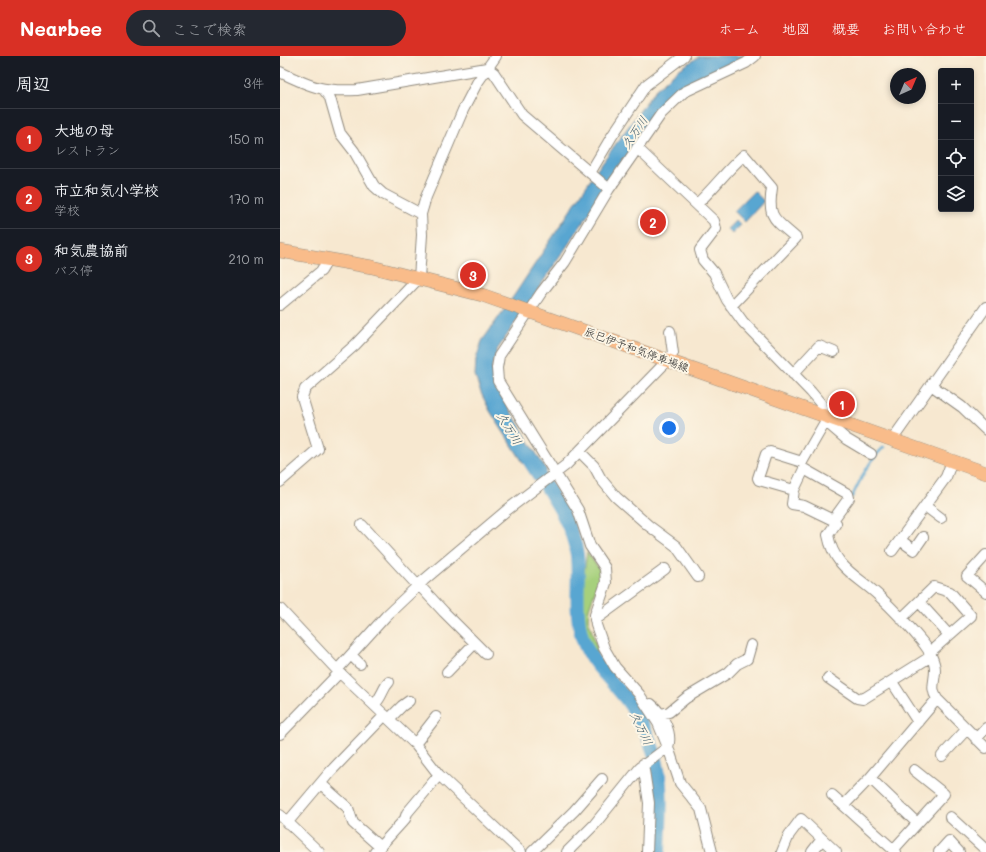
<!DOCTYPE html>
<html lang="ja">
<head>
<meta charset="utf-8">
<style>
	:root { --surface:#171b24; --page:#242831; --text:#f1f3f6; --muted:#9ea1a6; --line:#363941; --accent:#d93025 }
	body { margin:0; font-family:Mali,"Klee One",sans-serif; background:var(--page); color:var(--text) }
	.controls { position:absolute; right:12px; top:12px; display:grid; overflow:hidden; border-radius:4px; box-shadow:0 2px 6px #0003 }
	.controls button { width:36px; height:36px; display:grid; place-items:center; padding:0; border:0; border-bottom:1px solid var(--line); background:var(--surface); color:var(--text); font:20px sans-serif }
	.compass { position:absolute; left:610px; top:12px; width:36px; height:36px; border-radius:50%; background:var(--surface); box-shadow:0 2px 6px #0003; rotate:44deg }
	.you { position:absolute; left:389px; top:372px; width:14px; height:14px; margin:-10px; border:3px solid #fff; border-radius:50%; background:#1a73e8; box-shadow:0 0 0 6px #1a73e833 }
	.badge { display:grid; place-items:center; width:26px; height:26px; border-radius:50%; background:var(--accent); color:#fff; font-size:13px; font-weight:700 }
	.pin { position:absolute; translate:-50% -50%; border:2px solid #fff; box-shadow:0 1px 4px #0006 }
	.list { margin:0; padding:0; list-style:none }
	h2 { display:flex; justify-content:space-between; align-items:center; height:52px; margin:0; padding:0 16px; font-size:17px }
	h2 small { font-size:13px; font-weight:400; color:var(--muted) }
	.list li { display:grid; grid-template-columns:26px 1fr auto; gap:12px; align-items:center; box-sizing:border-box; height:60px; padding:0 16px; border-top:1px solid var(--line) }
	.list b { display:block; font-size:15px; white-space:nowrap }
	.list p { margin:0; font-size:13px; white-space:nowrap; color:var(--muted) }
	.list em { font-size:13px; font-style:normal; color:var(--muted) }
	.icon { flex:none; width:22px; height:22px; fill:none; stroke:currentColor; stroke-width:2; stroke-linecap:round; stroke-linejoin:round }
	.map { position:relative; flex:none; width:706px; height:796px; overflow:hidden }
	header { display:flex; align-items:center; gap:24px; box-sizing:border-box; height:56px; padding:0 20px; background:var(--accent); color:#fff }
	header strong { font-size:19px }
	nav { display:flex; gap:22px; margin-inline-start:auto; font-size:14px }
	.search { width:280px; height:36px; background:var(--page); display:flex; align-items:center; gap:10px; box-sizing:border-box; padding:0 14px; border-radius:22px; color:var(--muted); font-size:15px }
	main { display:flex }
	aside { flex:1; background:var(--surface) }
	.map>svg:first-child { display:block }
	.green { fill:#a6d07c; stroke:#687e54 }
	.water { fill:#58a6d1; stroke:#42687e }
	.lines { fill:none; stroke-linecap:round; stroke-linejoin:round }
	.stream { stroke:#58a6d1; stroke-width:2.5 }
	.river { stroke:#58a6d1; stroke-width:14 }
	.minor-casing { stroke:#918a7e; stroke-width:12 }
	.major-casing { stroke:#918a7e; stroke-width:14 }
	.minor { stroke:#fff; stroke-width:10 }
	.major { stroke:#f9bc8a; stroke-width:13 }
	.labels { text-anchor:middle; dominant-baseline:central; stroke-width:4; stroke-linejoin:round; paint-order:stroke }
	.street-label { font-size:11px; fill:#2b2b2b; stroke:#fcf5e5 }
	.water-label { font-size:12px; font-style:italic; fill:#3d5c6d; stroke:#fcf5e5 }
</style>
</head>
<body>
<header>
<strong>Nearbee</strong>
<div class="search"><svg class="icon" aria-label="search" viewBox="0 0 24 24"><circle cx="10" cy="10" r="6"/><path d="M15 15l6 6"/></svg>ここで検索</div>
<nav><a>ホーム</a><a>地図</a><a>概要</a><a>お問い合わせ</a></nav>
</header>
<main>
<aside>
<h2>周辺<small>3件</small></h2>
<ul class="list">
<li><span class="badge">1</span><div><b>大地の母</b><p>レストラン</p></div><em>150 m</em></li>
<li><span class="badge">2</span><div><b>市立和気小学校</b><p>学校</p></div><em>170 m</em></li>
<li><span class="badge">3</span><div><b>和気農協前</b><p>バス停</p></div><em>210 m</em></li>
</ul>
</aside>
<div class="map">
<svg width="706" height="796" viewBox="0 0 706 796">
	<rect width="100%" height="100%" fill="#fcf5e5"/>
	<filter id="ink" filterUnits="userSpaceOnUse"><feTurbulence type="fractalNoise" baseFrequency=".025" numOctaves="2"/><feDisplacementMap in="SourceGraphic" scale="8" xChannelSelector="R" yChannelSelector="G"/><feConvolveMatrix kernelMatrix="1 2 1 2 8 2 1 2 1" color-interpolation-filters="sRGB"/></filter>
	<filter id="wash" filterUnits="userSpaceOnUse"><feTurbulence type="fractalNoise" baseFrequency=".012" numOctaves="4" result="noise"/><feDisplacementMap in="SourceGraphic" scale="16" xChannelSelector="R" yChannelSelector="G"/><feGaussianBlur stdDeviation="0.9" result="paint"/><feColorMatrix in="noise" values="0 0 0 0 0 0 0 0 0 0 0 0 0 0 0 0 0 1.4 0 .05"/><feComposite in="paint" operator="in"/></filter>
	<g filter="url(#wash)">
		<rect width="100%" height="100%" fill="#f7e8d0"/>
		<path class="green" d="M307,496L319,513L320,520L309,553L308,563L319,598C291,574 303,527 307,496Z"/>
		<path class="water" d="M420,0H467L412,26L395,37L385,45L217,294L212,310L213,326L267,415L255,425L210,355L201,337L195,320L196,303L202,285L235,238L319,111L375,34L398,14Z
			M474,135L484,145L465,166L454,155Z
			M456,164L461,169L452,178L447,173Z"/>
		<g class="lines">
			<path class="stream" d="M572,441C581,422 589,405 604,391"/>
			<path class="river" d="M250,405C267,432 293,467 297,499C300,529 293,558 304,587C314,612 337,628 351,650C361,665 374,691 377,708C383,736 380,768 379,796"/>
		</g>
	</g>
	<g filter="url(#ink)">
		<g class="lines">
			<g class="minor-casing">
				<path id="minor" d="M0,16C31,31 43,36 77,34L207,12L214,17L242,59L329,133
					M44,34L50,42L60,77L74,95L94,130L103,138L141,158
					M357,92L434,165L436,173L420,194L423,204L434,217L447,244L463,266L531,336L541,348L548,361L522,406L490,396L486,398L478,422L479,424L514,434L524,413L568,438L569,442L553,464L556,467L548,479C554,511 576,519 598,539C614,554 630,571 644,588C649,594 655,606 655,614C655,627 650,631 657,643
					M310,117L332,80L366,29L404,0
					M417,148C434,132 447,114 464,99L492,132C487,163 495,163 516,182L451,250
					M0,249L41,215L44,210L45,203
					M513,318L539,290L554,296
					M651,329L682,351L706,374
					M545,365L566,383L591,398
					M612,384L706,251
					M300,396L314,410L321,423L336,441L369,470L396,490L418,521
					M0,426L38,393L22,341L25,333L75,289L139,222L142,179L141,158L146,141L183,54L197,27L216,0
					M514,434L512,448L524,450L553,464
					M645,450L661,462
					M82,469L138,530
					M620,484L634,494L643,481
					M612,495L666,421L672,405
					M706,499L687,520L706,536
					M139,529L164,556L206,598
					M639,546L669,579
					M0,553L57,614L135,688L159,719L241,796
					M621,563L654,531L670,536L691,560L649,597
					M315,564L385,513
					M71,599L80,608
					M57,614L106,560L144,524L227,454L286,409L388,304L393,297L390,275
					M167,616L195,587
					M548,622L577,642L583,643L650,601
					M612,626L638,666
					M94,649C103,640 102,633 109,626
					M381,658L389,656L406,642L448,617L457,608L467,603L471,589
					M109,663L122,650L129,645
					M0,678L60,616
					M696,683L706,672
					M135,688L156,661
					M662,700L686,674
					M363,708L369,747L367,796
					M590,722L657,643L706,692
					M41,728L68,752L73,767L100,791
					M552,739L616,796
					M564,749L590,722L637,767
					M0,759L39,796
					M670,761L706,794
					M7,767L50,716L105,659
					M613,794L664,738L634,714
					M95,796L125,763L127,757L159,719
					M252,796L294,755L322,723
					M287,796L314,769L360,712L388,691C393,677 382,657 371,648
					M432,796L421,753L400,727L388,691L378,667L359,638L335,611L324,592L316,569L315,559L326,527L325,512L310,490L298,454L218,325L217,312L219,300L261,237L285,206L329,133L381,58L404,36L466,7L475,0
					M502,796L509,779L521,763L556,796
					M532,796L542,783
					M659,796L669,785L679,796"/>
			</g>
			<g class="major-casing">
				<path id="major" d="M0,195L92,211L202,239L706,417"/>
			</g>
			<use href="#minor" class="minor"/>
			<use href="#major" class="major"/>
		</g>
	</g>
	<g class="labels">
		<g class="street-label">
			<text transform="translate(357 293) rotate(20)">辰巳伊予和気停車場線</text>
		</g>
		<g class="water-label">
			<text transform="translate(354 76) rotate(-56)">久万川</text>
			<text transform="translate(230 372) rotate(59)">久万川</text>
			<text transform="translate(362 672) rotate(65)">久万川</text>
		</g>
	</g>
</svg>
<div class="controls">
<button>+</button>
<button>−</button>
<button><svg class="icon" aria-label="locate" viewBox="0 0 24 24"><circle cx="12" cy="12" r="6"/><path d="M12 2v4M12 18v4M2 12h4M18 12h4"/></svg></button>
<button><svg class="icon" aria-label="layers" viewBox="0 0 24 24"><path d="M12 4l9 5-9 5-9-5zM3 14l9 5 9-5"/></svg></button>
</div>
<svg class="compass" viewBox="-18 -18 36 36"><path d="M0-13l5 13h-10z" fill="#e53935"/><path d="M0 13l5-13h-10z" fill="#9ea1a6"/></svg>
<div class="you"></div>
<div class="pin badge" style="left:562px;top:348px">1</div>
<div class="pin badge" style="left:373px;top:166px">2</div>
<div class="pin badge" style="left:193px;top:219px">3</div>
</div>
</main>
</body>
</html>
